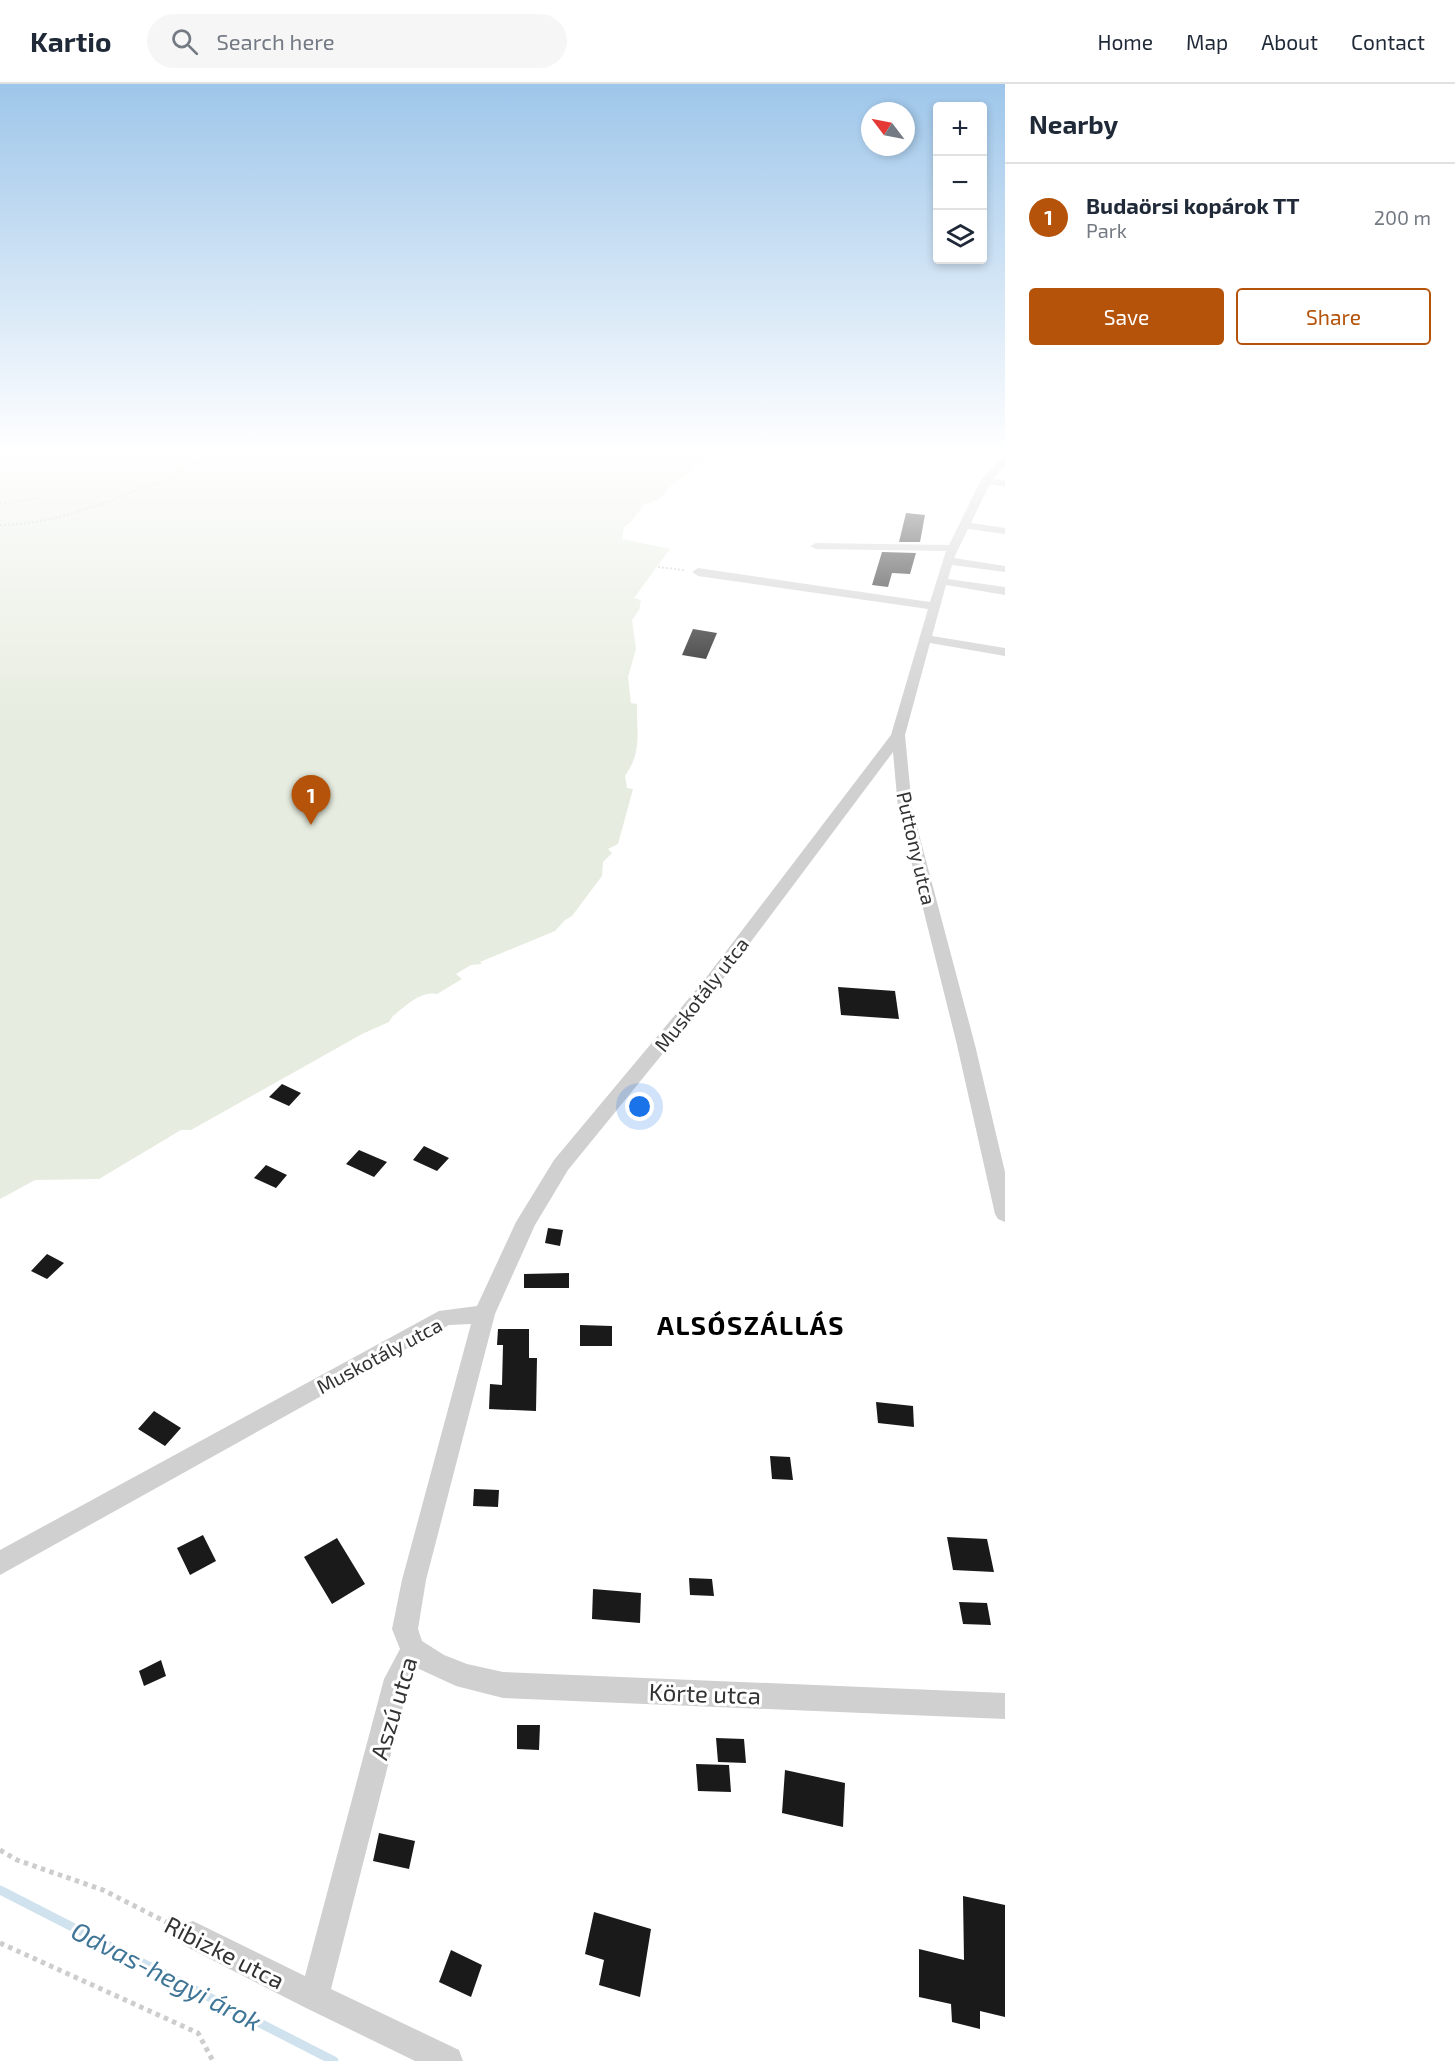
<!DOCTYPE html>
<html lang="en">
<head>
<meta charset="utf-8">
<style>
	:root { --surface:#fff; --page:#f6f6f7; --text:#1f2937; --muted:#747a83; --line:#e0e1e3; --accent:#b45309 }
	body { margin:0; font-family:"Exo 2",sans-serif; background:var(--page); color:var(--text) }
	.controls { position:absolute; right:18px; top:18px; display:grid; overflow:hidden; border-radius:6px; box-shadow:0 3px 9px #0003 }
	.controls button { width:54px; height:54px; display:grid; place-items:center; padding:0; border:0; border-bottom:2px solid var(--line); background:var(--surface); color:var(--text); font:30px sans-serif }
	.compass { position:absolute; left:861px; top:18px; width:54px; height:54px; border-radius:50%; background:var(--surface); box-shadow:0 3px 9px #0003; rotate:302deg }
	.you { position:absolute; left:640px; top:1023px; width:21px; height:21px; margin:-15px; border:4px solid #fff; border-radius:50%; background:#1a73e8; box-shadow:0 0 0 9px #1a73e833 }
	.badge { display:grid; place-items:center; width:39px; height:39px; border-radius:50%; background:var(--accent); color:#fff; font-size:20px; font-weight:700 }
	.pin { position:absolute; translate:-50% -50px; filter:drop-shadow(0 2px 3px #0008) }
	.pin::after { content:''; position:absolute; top:32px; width:21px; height:18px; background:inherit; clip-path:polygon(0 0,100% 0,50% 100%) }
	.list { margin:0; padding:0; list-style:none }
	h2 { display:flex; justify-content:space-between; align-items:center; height:78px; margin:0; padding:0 24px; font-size:26px }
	h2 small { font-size:20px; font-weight:400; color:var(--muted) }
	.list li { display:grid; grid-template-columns:39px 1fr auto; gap:18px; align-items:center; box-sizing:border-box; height:108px; padding:0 24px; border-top:2px solid var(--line) }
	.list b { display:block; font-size:22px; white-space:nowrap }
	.list p { margin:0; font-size:20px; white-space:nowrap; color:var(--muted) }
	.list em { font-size:20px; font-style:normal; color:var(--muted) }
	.actions { display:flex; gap:12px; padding:18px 24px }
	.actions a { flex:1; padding:14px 0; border:2px solid var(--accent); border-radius:6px; text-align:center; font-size:21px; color:var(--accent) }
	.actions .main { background:var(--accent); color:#fff }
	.icon { flex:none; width:33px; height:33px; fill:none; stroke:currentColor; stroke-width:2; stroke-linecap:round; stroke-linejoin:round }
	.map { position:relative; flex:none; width:1005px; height:1977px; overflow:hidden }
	header { display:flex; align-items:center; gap:36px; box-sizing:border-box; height:84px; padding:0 30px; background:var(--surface); border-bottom:2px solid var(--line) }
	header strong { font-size:28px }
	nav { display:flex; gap:33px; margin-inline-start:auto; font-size:21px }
	.search { width:420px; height:54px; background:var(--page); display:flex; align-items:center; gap:15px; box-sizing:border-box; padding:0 21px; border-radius:33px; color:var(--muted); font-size:22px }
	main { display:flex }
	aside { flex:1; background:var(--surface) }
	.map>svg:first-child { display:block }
	.green { fill:#e6ecdf }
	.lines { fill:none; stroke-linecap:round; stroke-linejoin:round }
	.stream { stroke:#cfe2ee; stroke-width:9 }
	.building { fill:#1a1a1a }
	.path-far1 { stroke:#cdcdcd; stroke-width:2; stroke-dasharray:2 2; stroke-linecap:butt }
	.path { stroke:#cdcdcd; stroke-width:5; stroke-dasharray:4.5 4.5; stroke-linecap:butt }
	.service { stroke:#d0d0d0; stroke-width:6 }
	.minor { fill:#d0d0d0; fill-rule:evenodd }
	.labels { text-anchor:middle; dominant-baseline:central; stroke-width:6; stroke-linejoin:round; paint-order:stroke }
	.street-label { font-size:20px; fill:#333; stroke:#fff }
	.near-street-label { font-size:24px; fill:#333; stroke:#fff }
	.district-label { font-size:26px; font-weight:bold; letter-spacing:1.5px; fill:#000; stroke:#fff }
	.near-water-label { font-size:26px; font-style:italic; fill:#3f7597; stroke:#fff }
</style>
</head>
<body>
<header>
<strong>Kartio</strong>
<div class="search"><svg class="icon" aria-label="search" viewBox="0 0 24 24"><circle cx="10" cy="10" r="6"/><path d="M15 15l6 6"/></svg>Search here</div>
<nav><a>Home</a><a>Map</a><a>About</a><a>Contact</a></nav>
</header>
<main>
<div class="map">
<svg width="1005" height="1977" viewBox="0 0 1005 1977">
	<rect width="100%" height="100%" fill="#fff"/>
	<path class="green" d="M0,366H728L701,380L672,401L658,416L644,420L631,438L624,443L622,455L670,465L634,514L641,516L639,526L632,536L636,565L628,593L631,619L637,620C636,650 643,666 625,692L627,704L633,705L618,760L608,765L612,769L603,778L602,792L572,832L565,836L555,847L480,878L482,880L471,881L456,890L462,895L437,910C421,906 404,923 392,933L389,938L362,950L191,1046H181L99,1095L35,1096L0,1115Z"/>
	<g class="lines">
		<path class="stream" d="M0,1806L334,1977"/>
	</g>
	<path class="building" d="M906,429L925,431L920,458H899Z
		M882,468L916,469L910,490L892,489L888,503L872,501Z
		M693,545L717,549L706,575L682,571Z
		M838,903L895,907L899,935L841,931Z
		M282,1000L301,1009L289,1022L269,1013Z
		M424,1062L449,1074L437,1087L413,1076Z
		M359,1066L387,1078L374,1093L346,1080Z
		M266,1081L287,1091L276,1104L254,1094Z
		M548,1144L563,1146L560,1162L545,1159Z
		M47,1170L64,1179L47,1195L31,1187Z
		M569,1189V1204H524V1190Z
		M580,1241L612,1242V1262H580Z
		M498,1245H529V1274H537L536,1327L489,1325L490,1300L502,1301L503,1261H497Z
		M876,1318L913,1322L914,1343L878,1339Z
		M154,1327L181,1344L165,1362L138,1345Z
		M770,1372L790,1373L793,1396L772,1395Z
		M474,1405L499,1406L498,1423L473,1422Z
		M203,1451L216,1477L190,1491L177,1464Z
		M947,1453L987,1455L994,1488L953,1486Z
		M337,1454L365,1500L332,1520L304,1473Z
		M689,1494L712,1495L714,1512L690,1511Z
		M593,1505L641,1509L640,1539L592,1535Z
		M959,1518L987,1519L991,1541L963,1540Z
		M161,1576L166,1592L144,1602L139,1587Z
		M517,1641H540L539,1666L517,1665Z
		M716,1654L744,1655L746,1679L718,1678Z
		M696,1680L729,1681L731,1708L698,1707Z
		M785,1686L845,1699L843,1743L782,1729Z
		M379,1749L415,1757L409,1785L373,1777Z
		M963,1812L1005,1821V1933L980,1927V1945L952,1938L951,1920L919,1913V1865L964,1876Z
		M594,1828L651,1845L640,1913L599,1901L604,1876L585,1870Z
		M451,1866L482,1881L471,1913L439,1898Z"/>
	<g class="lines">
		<path class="path-far1" d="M0,420L39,414
			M0,441C65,440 116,412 176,392L179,385L199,378L291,370V368L294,371C315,369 334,371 354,372C360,372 367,370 373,371C407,376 409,382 444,366
			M658,483L684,486"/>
		<path class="path" d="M0,1766L17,1776L103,1806L174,1842
			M0,1859L198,1949L213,1977"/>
		<path class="service" d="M986,396L1005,400"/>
		<path class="minor" d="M1005,373V382L991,397L971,439L1005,444V450L968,445L954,474L1005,482V488L952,481L948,495L1005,503V511L946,501L932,552L1005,564V572L930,559L905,651L912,724L975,961L1005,1088V1138L998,1135L995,1130L957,961L898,724L893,668L717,903L568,1086L535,1141L495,1230L426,1496L418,1545L422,1557L444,1571L467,1580L503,1588L1005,1609V1635L503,1614L456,1602L417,1584L409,1599L331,1905L459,1966L463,1977H415L304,1923L183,1861L179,1851L183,1841L193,1837L305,1892L384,1595L400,1565L392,1545L402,1496L471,1240L449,1241L0,1491V1466L439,1227L477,1222L516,1138L554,1076L705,895L891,651L928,525L698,492L692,488L698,484L930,518L946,467L816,465L810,462L816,459L949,461L981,396L1001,374Z"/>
	</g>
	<linearGradient id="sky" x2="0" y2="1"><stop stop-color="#9ec6ea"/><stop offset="0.57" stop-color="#fff"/><stop offset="1" stop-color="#fff" stop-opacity="0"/></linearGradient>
	<rect width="1005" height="643" fill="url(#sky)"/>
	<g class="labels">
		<g class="street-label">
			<text transform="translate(917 764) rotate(77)">Puttony utca</text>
			<text transform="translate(701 910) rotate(-52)">Muskotály utca</text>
			<text transform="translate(379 1271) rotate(-28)">Muskotály utca</text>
		</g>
		<g class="near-street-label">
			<text transform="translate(705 1609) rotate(2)">Körte utca</text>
			<text transform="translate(393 1624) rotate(-73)">Aszú utca</text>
			<text transform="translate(225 1868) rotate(27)">Ribizke utca</text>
		</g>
		<g class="district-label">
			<text x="751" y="1240">ALSÓSZÁLLÁS</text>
		</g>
		<g class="near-water-label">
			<text transform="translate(167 1891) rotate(27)">Odvas-hegyi árok</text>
		</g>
	</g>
</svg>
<div class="controls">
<button>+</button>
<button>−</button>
<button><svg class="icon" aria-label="layers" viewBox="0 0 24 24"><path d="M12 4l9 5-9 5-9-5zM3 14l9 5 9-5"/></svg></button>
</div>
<svg class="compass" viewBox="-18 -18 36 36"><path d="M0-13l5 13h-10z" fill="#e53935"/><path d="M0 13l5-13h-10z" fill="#747a83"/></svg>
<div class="you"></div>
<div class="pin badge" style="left:311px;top:741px">1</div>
</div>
<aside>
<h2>Nearby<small></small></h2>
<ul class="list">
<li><span class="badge">1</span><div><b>Budaörsi kopárok TT</b><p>Park</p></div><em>200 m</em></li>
</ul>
<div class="actions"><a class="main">Save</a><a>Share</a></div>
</aside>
</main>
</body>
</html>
